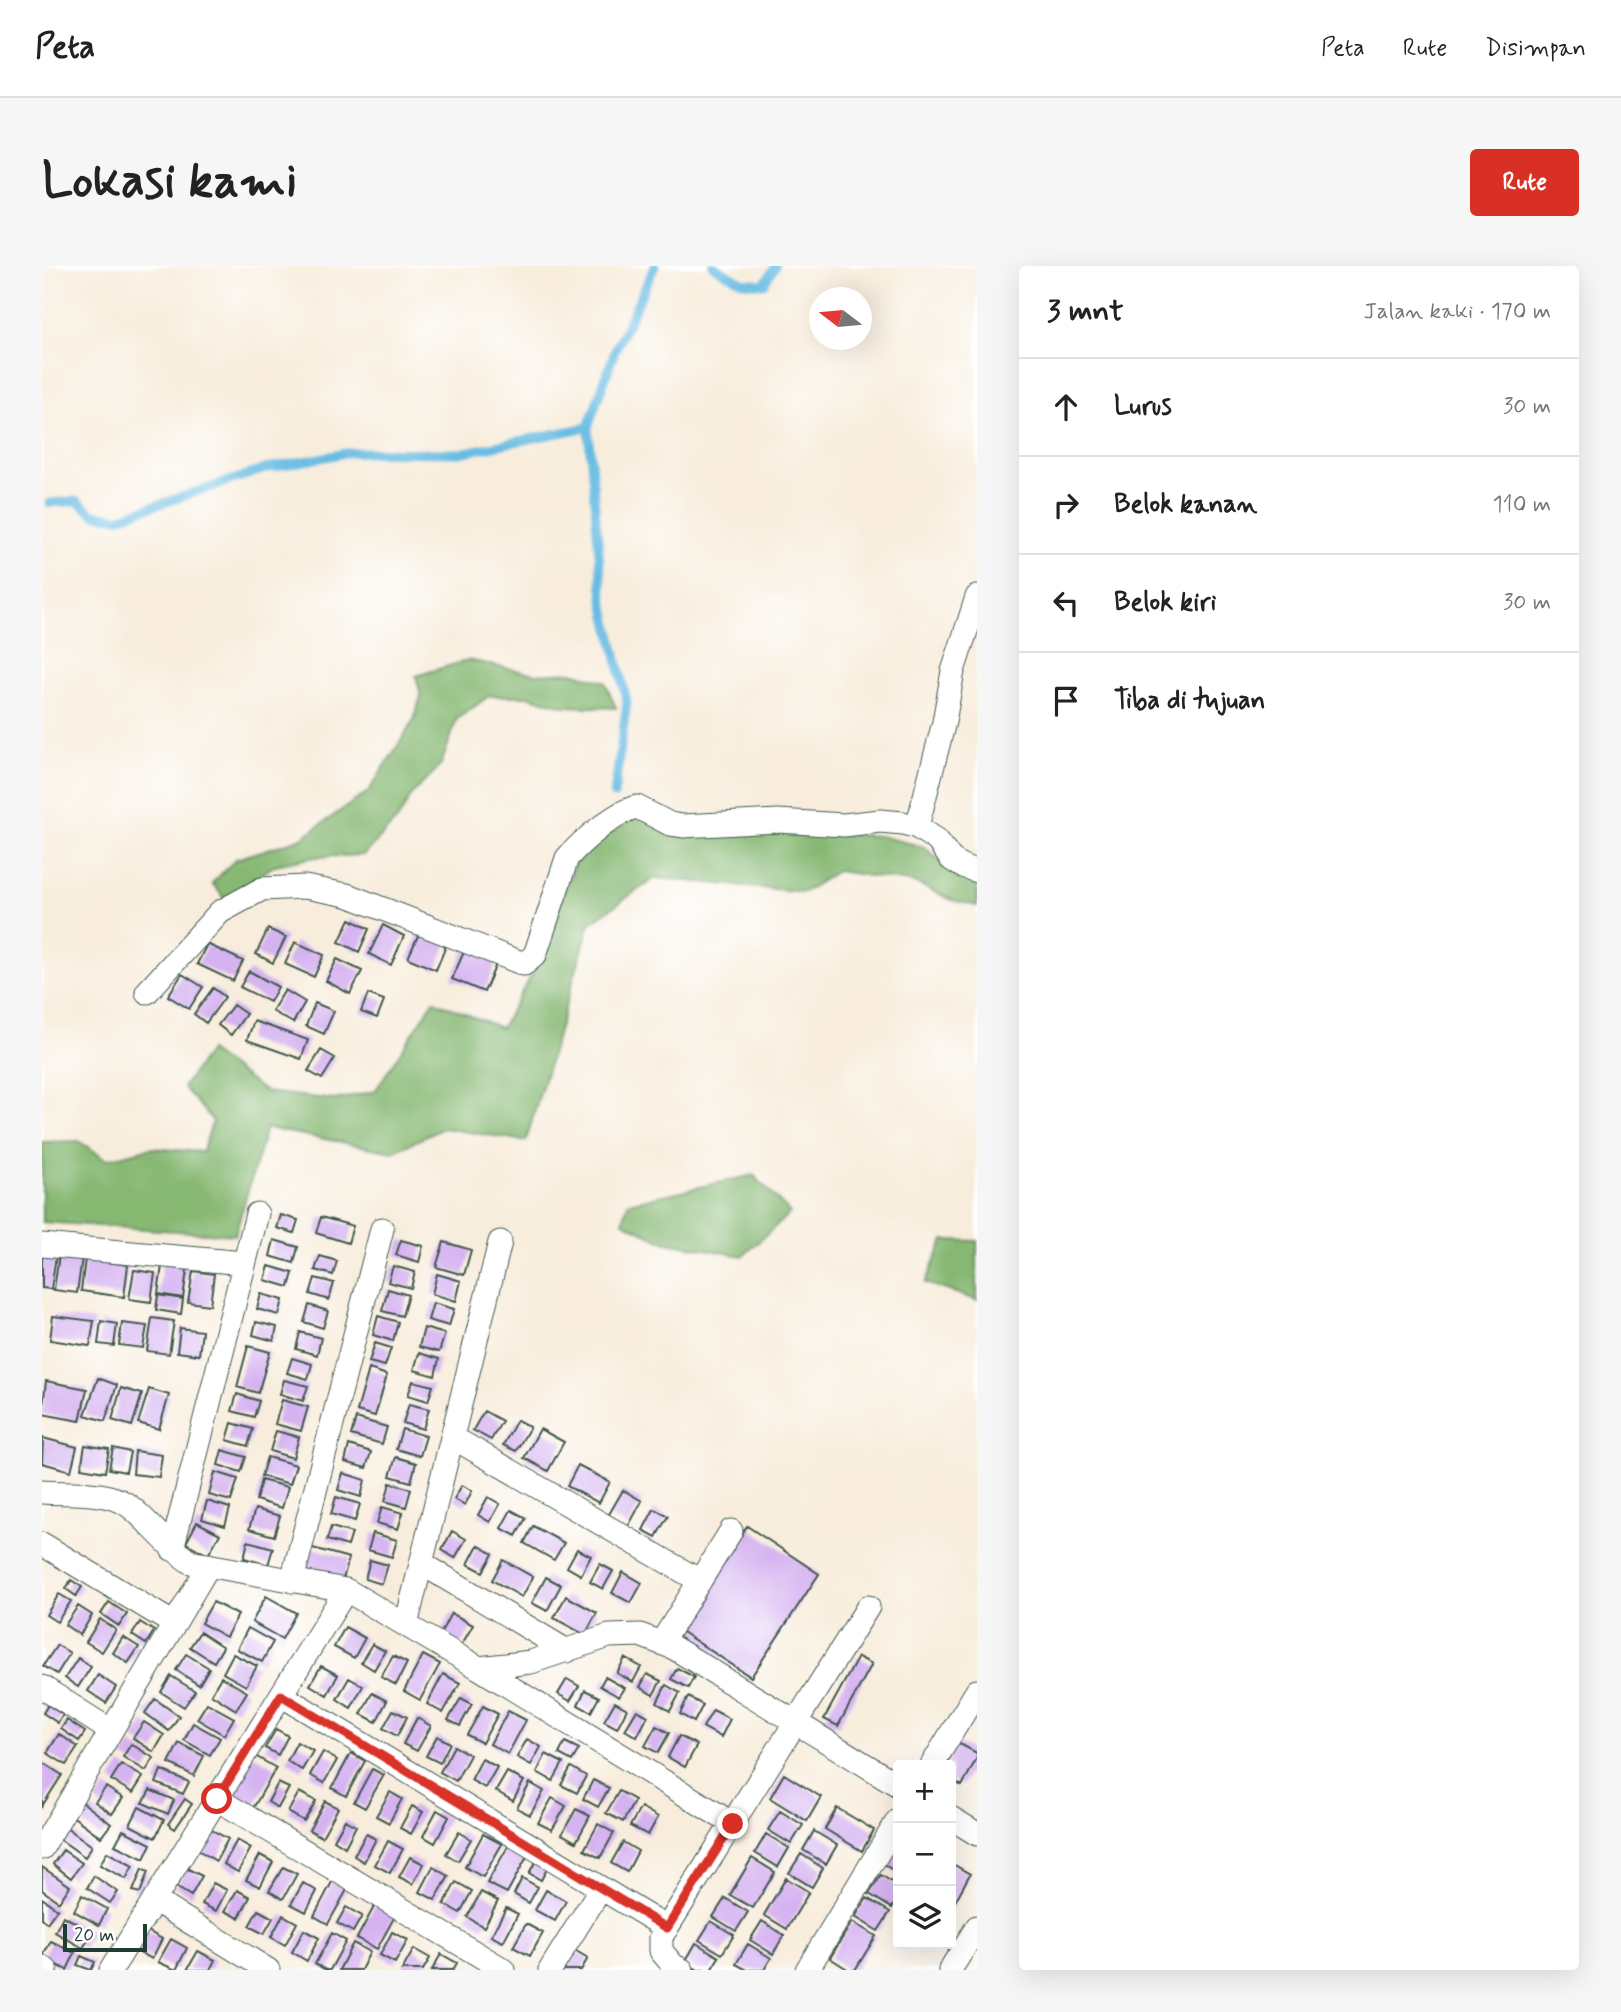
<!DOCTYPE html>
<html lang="id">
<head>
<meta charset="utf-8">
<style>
	:root { --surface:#fff; --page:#f6f6f6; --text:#222; --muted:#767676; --line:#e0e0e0; --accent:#d93025 }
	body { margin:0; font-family:Mynerve,sans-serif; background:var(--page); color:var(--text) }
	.controls { position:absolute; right:21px; bottom:21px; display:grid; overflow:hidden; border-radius:7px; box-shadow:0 7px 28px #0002 }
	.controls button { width:63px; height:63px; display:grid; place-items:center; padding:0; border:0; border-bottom:2px solid var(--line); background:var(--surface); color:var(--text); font:35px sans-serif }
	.compass { position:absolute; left:767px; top:21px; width:63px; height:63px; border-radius:50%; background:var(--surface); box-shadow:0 7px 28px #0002; rotate:286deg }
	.scale { position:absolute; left:21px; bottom:18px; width:84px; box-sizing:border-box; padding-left:7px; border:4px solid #1f3d34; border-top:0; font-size:19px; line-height:24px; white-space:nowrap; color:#1f3d34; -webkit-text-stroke:5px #fff; paint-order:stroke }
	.stop { position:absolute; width:21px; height:21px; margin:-16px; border:5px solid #d93025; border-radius:50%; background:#fff }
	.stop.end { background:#d93025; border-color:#fff; box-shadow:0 2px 7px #0008 }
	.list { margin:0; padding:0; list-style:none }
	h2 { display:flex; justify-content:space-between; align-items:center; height:91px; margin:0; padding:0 28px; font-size:30px }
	h2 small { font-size:23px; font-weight:400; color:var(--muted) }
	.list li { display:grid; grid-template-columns:46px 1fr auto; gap:21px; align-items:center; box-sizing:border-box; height:98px; padding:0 28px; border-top:2px solid var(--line) }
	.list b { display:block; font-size:26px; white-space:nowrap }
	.list em { font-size:23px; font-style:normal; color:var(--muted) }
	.icon { flex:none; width:38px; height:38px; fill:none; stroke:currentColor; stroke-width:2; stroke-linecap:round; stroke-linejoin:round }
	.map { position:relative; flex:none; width:935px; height:1704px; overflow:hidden; border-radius:7px }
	header { display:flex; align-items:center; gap:42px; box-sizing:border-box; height:98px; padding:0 35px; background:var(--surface); border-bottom:2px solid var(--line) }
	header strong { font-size:33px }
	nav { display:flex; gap:38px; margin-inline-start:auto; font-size:24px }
	.intro { display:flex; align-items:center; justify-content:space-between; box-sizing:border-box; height:168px; padding:0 42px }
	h1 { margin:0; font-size:49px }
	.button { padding:18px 32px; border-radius:7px; background:var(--accent); color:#fff; font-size:24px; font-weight:700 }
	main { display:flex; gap:42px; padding:0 42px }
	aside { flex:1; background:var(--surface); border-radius:7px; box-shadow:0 7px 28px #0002 }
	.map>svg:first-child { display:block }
	.forest { fill:#86b872; stroke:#527a53; stroke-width:2 }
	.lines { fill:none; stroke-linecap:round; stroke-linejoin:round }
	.stream { stroke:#67bce3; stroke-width:9 }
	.building { fill:#d5b3f1 }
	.street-casing { stroke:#40574d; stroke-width:25 }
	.street { stroke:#fff; stroke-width:23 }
	.route { stroke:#d93025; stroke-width:9 }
</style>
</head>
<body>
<header>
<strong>Peta</strong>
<nav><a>Peta</a><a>Rute</a><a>Disimpan</a></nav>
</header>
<div class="intro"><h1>Lokasi kami</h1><a class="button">Rute</a></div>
<main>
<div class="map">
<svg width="935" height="1704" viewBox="0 0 935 1704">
	<rect width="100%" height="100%" fill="#fff"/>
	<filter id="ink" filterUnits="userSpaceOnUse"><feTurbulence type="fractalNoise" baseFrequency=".0143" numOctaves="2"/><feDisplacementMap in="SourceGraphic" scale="14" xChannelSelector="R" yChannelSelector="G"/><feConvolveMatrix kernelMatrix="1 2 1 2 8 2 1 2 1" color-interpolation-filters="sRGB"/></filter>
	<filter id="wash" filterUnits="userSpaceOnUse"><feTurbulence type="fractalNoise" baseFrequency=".00686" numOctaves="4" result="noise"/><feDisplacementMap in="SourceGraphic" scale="28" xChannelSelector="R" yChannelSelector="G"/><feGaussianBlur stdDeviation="1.57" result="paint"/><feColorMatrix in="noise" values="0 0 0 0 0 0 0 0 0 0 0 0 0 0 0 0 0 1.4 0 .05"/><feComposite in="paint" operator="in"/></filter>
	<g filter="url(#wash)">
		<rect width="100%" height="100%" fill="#f8eddc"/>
		<path class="forest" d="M426,394L494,408L530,406L563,416L574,442L523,440L485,430H447L415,453L399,499L370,528L356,553L322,589L273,591L233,599L183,633L170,617L194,593L258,573L327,525L372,454L379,430L374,410Z
			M595,550L732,564L837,570L883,581L905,602L935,612V640L910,634L874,617L795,605L762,626L613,612L548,657L484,875L401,862L351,886L224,862L193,969L0,956V876L36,875L65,893L109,882L160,886L171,855L141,821L167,785L224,826L293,834L333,825L392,735L459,762L493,703L533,597L572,564Z
			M711,909L748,947L701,990L620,975L581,956L586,937Z
			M902,974L935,975V1034L883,1017Z"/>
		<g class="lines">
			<path class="stream" d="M671,0L701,16L722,18L733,0
				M8,237L35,235L52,248L76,252L226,202L309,186L418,187L546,161
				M572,529L585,436L561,333L546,161L574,82L613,0"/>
		</g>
		<g id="blocks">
			<path class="building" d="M308,653L327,663L317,686L297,676Z
				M341,659L362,670L349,699L327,688Z
				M226,663L244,671L231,697L214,688Z
				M379,663L406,675L394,704L366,692Z
				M253,676L282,689L272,711L243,698Z
				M165,678L201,695L191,715L155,698Z
				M424,681L456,694L442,726L410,713Z
				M295,693L320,705L308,728L284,715Z
				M207,705L236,721L228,736L198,721Z
				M140,708L161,721L147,743L126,730Z
				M171,722L183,731L164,757L152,748Z
				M243,724L263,736L251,757L230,745Z
				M326,728L342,734L335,752L319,746Z
				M273,737L292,745L282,768L264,760Z
				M191,739L204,748L189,769L176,759Z
				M212,755L266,774L259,793L205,774Z
				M279,784L293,792L280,813L266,805Z
				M239,949L256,954L252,967L235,962Z
				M279,951L311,960L306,977L274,967Z
				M232,974L256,981L252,997L228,990Z
				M359,974L381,980L377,996L354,989Z
				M402,976L429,984L422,1009L394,1001Z
				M0,988L14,990L9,1023L0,1022Z
				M17,989L40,992L35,1027L12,1024Z
				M278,990L295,995L291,1009L273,1004Z
				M43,993L86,999L82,1031L39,1025Z
				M121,993L146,997L141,1032L116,1028Z
				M227,1000L251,1007L247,1021L223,1014Z
				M351,1000L373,1006L369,1022L346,1016Z
				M92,1004L113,1007L109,1036L87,1033Z
				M151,1005L172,1008L168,1039L146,1036Z
				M395,1008L419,1015L414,1035L390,1028Z
				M273,1012L292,1017L287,1034L268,1028Z
				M346,1023L366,1029L360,1050L340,1045Z
				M219,1028L241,1034L237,1049L215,1043Z
				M116,1029L141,1033L139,1048L114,1044Z
				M391,1037L412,1043L407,1060L386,1054Z
				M267,1039L286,1045L281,1062L262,1056Z
				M11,1050L52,1055L48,1080L8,1074Z
				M336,1050L356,1056L351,1075L331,1069Z
				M110,1052L132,1055L127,1088L105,1085Z
				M59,1055L75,1058L72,1080L56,1078Z
				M214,1056L235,1061L232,1075L211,1069Z
				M80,1057L105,1060L101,1082L77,1079Z
				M138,1062L160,1065L157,1089L135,1086Z
				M382,1062L403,1068L397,1086L377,1081Z
				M258,1066L279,1072L275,1089L254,1083Z
				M333,1077L349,1082L343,1100L327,1096Z
				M206,1080L228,1086L216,1127L195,1121Z
				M377,1087L397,1093L393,1110L372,1104Z
				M250,1092L270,1098L266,1113L245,1107Z
				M327,1103L345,1109L333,1150L315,1145Z
				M56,1112L75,1119L63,1155L43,1149Z
				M242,1114L266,1120L261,1135L238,1128Z
				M4,1115L45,1123L38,1155L0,1148Z
				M371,1115L391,1120L386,1135L366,1129Z
				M79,1122L100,1128L90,1160L70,1154Z
				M107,1123L127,1129L117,1163L96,1157Z
				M195,1128L217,1135L212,1151L190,1145Z
				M240,1134L266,1141L259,1165L233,1158Z
				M367,1138L387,1143L381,1163L361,1157Z
				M442,1145L460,1155L449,1174L431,1164Z
				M314,1152L345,1161L340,1178L309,1169Z
				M475,1154L488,1161L474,1185L461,1179Z
				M190,1157L211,1163L206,1180L185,1174Z
				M360,1163L384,1170L378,1190L354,1183Z
				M498,1163L522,1176L506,1205L482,1192Z
				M234,1165L257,1171L251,1192L228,1185Z
				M1,1172L35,1181L29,1205L0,1197Z
				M43,1179L67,1183L63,1206L39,1202Z
				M307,1179L329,1186L324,1202L303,1196Z
				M71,1182L88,1186L84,1206L67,1203Z
				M180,1184L204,1191L199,1206L176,1199Z
				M93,1185L120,1189L117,1211L91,1208Z
				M225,1191L254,1199L248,1218L219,1210Z
				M354,1191L374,1197L369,1216L348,1210Z
				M536,1199L568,1216L557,1237L525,1220Z
				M173,1206L196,1213L189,1235L167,1229Z
				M301,1207L323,1214L319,1231L296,1224Z
				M219,1214L246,1221L240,1242L214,1234Z
				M348,1217L369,1223L364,1241L343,1235Z
				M420,1219L430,1225L423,1239L412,1233Z
				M581,1224L600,1235L586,1261L566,1250Z
				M294,1231L318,1238L313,1255L289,1248Z
				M446,1231L458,1238L448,1256L436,1249Z
				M165,1235L188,1242L183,1260L160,1253Z
				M340,1241L361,1247L356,1263L335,1257Z
				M213,1243L238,1250L232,1270L207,1263Z
				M612,1243L626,1250L614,1271L601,1264Z
				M469,1244L484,1252L474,1270L459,1262Z
				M155,1256L178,1268L166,1289L144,1277Z
				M491,1260L522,1277L512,1294L482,1277Z
				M705,1260L777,1308L709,1411L637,1364Z
				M289,1261L310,1267L306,1280L285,1274Z
				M410,1265L424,1273L413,1292L400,1284Z
				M331,1267L355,1274L350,1291L326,1284Z
				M206,1275L231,1282L226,1299L202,1292Z
				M436,1279L451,1288L441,1306L426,1298Z
				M267,1281L307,1292L300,1317L260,1305Z
				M535,1283L549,1290L539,1309L525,1301Z
				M328,1294L346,1299L340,1318L323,1313Z
				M461,1294L491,1311L480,1331L450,1314Z
				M558,1298L571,1305L561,1323L548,1316Z
				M581,1306L600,1317L589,1337L570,1327Z
				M504,1311L519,1319L505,1345L490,1337Z
				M29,1314L40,1321L34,1330L24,1323Z
				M17,1328L29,1335L15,1356L4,1349Z
				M224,1330L254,1347L240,1373L210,1356Z
				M524,1330L555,1347L543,1369L512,1352Z
				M67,1336L85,1348L77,1360L59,1348Z
				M171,1336L196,1349L184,1371L159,1357Z
				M36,1340L50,1349L38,1369L23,1359Z
				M409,1347L431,1359L419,1380L398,1368Z
				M58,1353L74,1364L60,1386L44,1376Z
				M98,1356L112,1365L104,1378L90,1369Z
				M303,1361L323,1372L312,1392L292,1381Z
				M206,1362L231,1376L220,1396L195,1383Z
				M158,1366L181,1381L172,1396L148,1381Z
				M81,1371L97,1381L86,1397L71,1387Z
				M330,1378L343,1385L332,1404L319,1396Z
				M15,1379L28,1387L15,1408L1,1400Z
				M144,1388L167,1402L157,1419L134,1404Z
				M191,1388L215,1400L204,1420L181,1407Z
				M381,1389L398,1398L378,1434L362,1425Z
				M351,1390L365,1397L354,1419L339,1411Z
				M816,1391L830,1398L796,1460L782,1453Z
				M36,1392L49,1401L36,1421L23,1412Z
				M583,1392L599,1401L591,1416L575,1407Z
				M279,1400L296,1409L285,1429L268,1419Z
				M635,1402L652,1411L646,1422L629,1413Z
				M401,1408L418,1417L401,1447L385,1438Z
				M605,1408L619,1415L611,1429L598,1421Z
				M56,1409L74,1421L64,1437L46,1425Z
				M129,1410L153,1425L142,1441L119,1426Z
				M179,1411L205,1426L194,1444L169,1428Z
				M563,1411L583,1422L577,1431L558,1420Z
				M307,1412L321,1420L309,1442L295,1433Z
				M525,1413L537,1420L528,1435L516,1428Z
				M624,1419L638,1427L628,1445L615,1437Z
				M543,1424L557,1431L549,1446L536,1439Z
				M330,1427L345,1435L334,1456L319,1448Z
				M646,1431L661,1439L652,1456L638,1448Z
				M419,1432L430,1438L418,1460L406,1454Z
				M113,1433L137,1450L127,1465L103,1447Z
				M573,1436L585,1443L575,1462L562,1455Z
				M165,1437L192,1452L182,1469L155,1453Z
				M6,1439L21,1449L16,1457L1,1447Z
				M441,1440L456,1448L440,1477L425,1469Z
				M351,1444L365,1451L355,1470L341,1462Z
				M595,1444L606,1450L595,1471L583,1464Z
				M671,1444L688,1453L679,1471L661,1461Z
				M466,1445L484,1454L466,1488L448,1478Z
				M375,1452L389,1460L375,1485L361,1478Z
				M25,1454L43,1466L37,1475L19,1463Z
				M102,1456L122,1469L112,1486L91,1472Z
				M151,1457L178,1472L168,1489L142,1474Z
				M614,1460L627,1467L616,1487L603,1480Z
				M234,1463L246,1470L236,1489L223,1482Z
				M17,1468L36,1481L24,1499L5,1487Z
				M395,1470L408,1477L398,1497L384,1490Z
				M637,1470L655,1479L643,1501L626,1491Z
				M485,1473L499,1481L489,1499L475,1491Z
				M255,1476L271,1485L260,1504L245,1495Z
				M523,1476L537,1483L530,1495L517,1488Z
				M137,1477L162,1490L152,1510L127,1497Z
				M916,1477L935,1487V1492L920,1520L909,1514V1499H904Z
				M89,1478L112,1492L104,1505L81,1491Z
				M412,1480L428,1489L414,1515L398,1506Z
				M281,1486L295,1494L282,1517L268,1509Z
				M208,1487L234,1502L209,1546L183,1532Z
				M309,1487L323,1495L304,1530L290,1522Z
				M504,1488L521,1497L511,1515L495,1506Z
				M440,1493L455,1501L443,1522L429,1514Z
				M0,1496L20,1509L0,1540Z
				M79,1498L101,1511L91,1527L69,1514Z
				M529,1501L544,1510L535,1527L519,1519Z
				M330,1503L342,1509L323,1542L312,1536Z
				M119,1504L147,1516L141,1528L114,1517Z
				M465,1506L482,1515L471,1535L454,1525Z
				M742,1508L779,1531L765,1555L728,1532Z
				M551,1514L567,1522L556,1541L541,1533Z
				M236,1517L247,1522L236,1542L226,1536Z
				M488,1517L502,1525L488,1549L475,1542Z
				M64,1521L81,1532L70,1548L53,1536Z
				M108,1524L132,1534L126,1548L101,1537Z
				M577,1525L593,1534L581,1556L564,1547Z
				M257,1526L274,1535L262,1555L246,1546Z
				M348,1526L360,1533L347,1557L334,1550Z
				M510,1532L524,1540L510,1564L496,1557Z
				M143,1533L150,1538L133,1563L126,1558Z
				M39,1535L69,1558L59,1571L29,1549Z
				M283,1535L296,1542L280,1571L267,1564Z
				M370,1540L381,1546L369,1568L358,1562Z
				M97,1541L122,1554L113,1572L88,1559Z
				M599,1541L616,1551L606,1569L588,1560Z
				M795,1542L832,1564L820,1585L783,1563Z
				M534,1543L548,1550L534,1576L520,1568Z
				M395,1544L407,1551L393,1577L381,1570Z
				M738,1545L761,1559L749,1578L726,1564Z
				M303,1554L314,1560L303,1581L292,1574Z
				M556,1558L572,1567L558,1592L542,1584Z
				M24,1561L50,1580L43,1591L16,1572Z
				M168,1563L186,1573L174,1595L156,1584Z
				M81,1564L109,1578L102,1593L73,1579Z
				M772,1565L795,1579L784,1598L761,1584Z
				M417,1566L429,1573L416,1595L404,1588Z
				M324,1568L334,1573L322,1596L312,1590Z
				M441,1568L460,1578L441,1611L423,1601Z
				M724,1568L747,1582L736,1601L713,1587Z
				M195,1574L209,1582L196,1606L182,1598Z
				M346,1575L361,1583L348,1607L333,1599Z
				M581,1576L596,1585L585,1606L569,1597Z
				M852,1576L856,1579V1607L839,1597Z
				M468,1577L487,1587L465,1627L445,1617Z
				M21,1584L40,1597L29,1612L11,1598Z
				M65,1586L91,1600L84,1613L58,1599Z
				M759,1588L781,1602L770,1621L747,1607Z
				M218,1589L231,1596L218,1621L204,1614Z
				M368,1591L382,1598L371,1618L357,1611Z
				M710,1592L733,1606L711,1642L688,1629Z
				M494,1595L506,1601L499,1614L487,1607Z
				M909,1597L928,1608L909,1643Z
				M0,1601L28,1620L17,1636L0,1624Z
				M241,1601L255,1608L241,1633L227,1625Z
				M391,1601L407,1610L393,1634L378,1626Z
				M144,1602L160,1610L149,1630L134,1621Z
				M100,1603L106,1606L98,1627L91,1625Z
				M839,1609L856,1620V1631L850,1642L827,1628Z
				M52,1610L76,1626L68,1637L45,1622Z
				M480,1612L496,1621L487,1637L472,1628Z
				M744,1612L767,1626L745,1663L722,1649Z
				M291,1614L306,1622L286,1658L272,1650Z
				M414,1616L430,1625L418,1647L402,1638Z
				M171,1617L185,1624L174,1645L160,1638Z
				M261,1617L275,1625L264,1646L249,1638Z
				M195,1624L208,1631L197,1652L183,1645Z
				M504,1624L524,1635L513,1655L493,1644Z
				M439,1626L456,1635L442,1661L425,1651Z
				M40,1629L65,1643L57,1659L32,1645Z
				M0,1632L15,1643L5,1657L0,1653Z
				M683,1632L706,1646L694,1665L671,1651Z
				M825,1632L848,1646L836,1665L813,1651Z
				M333,1639L353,1650L335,1683L315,1672Z
				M304,1641L320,1650L311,1666L295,1657Z
				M464,1642L476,1648L461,1676L449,1670Z
				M216,1644L231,1652L222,1668L207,1660Z
				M241,1649L255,1657L243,1679L229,1671Z
				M21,1650L51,1666L41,1682L13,1666Z
				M669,1655L692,1669L680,1688L657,1674Z
				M720,1655L742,1669L731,1688L708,1674Z
				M810,1656L834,1670L813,1704H807L788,1692Z
				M484,1658L501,1667L488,1690L471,1681Z
				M104,1664L120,1673L110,1693L93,1684Z
				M262,1664L277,1672L265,1695L250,1686Z
				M350,1666L366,1674L353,1697L338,1689Z
				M290,1667L304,1675L288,1704H284L273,1698Z
				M129,1673L145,1682L134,1704L116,1696Z
				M9,1675L33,1687L25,1704L0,1692Z
				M311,1677L328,1686L319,1704H297Z
				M654,1677L677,1691L669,1704H656L643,1696Z
				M706,1678L729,1692L722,1704H705L694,1698Z
				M529,1682L546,1692L539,1704H519Z
				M372,1683L388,1692L381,1704H360Z
				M156,1685L173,1694L168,1704H145Z
				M399,1688L415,1697L411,1704H390Z
				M39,1690L53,1696L49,1704L35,1699Z"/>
		</g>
	</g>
	<g filter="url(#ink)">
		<use href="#blocks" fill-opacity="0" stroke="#40574d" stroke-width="2"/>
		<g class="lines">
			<g class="street-casing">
				<path id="street" d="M875,561L902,456L911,405L935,331
					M105,726L178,646L220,623L263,621L305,629L482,698L493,689L525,592C539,576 574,545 595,541L628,558L641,560L736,555L802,559L838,555L861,557L875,561L895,574L909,593L920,600L935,605
					M0,979L202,997
					M410,1171L658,1315
					M0,1226C28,1228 69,1223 91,1243C111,1260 126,1281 148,1296L304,1324L437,1402L489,1396L567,1370L598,1369L632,1382L856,1519
					M0,1278L132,1358
					M130,1283L215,948
					M379,1297L525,1385
					M250,1315L340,963
					M364,1359L458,976
					M619,1377L689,1265
					M437,1402L691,1558
					M0,1421L69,1465
					M239,1429L625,1662
					M890,1499L935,1425
					M175,1533L462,1704
					M909,1552L935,1568
					M0,1582L167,1299
					M112,1634L226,1704
					M0,1701L4,1704
					M69,1704L304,1324
					M508,1704L559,1622
					M640,1704L631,1699L619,1685V1671L826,1341
					M765,1704L856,1554
					M908,1704L935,1661"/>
			</g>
			<use href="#street" class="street"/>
		</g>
	</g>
	<g class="lines" filter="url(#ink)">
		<path class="route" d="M175,1533L239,1429L625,1662L691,1558"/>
	</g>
</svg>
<div class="controls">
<button>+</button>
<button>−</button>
<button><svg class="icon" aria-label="layers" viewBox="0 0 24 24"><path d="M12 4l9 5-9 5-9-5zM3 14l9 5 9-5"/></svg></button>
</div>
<svg class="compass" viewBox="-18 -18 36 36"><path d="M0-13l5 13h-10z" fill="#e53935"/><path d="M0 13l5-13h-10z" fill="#767676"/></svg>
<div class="scale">20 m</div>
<div class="stop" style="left:175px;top:1533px"></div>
<div class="stop end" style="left:691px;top:1558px"></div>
</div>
<aside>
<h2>3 mnt<small>Jalan kaki · 170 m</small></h2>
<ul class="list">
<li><svg class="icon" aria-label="ahead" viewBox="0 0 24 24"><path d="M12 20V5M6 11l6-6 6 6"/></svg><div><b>Lurus</b></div><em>30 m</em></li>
<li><svg class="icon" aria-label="right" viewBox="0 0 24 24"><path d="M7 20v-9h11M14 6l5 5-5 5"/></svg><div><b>Belok kanan</b></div><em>110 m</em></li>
<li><svg class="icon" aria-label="left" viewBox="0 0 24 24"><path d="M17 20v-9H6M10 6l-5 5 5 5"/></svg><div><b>Belok kiri</b></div><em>30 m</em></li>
<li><svg class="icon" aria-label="arrive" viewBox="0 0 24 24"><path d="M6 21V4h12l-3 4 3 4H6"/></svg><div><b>Tiba di tujuan</b></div></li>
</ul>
</aside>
</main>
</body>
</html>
